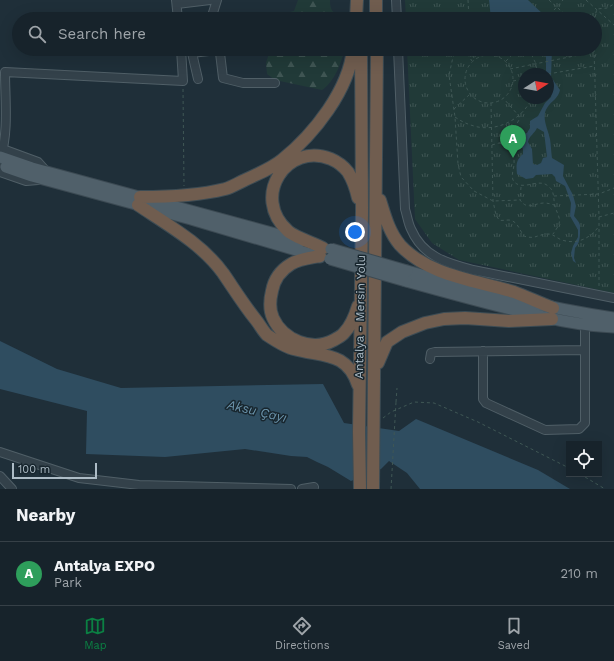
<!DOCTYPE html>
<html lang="en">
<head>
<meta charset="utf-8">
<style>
	:root { --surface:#17232b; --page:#202b33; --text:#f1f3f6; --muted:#9ea4a9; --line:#364047; --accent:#0b8043 }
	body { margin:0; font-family:"Work Sans",sans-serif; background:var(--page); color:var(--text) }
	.controls { position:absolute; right:12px; bottom:12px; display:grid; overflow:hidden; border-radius:0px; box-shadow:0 4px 16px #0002 }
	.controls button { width:36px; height:36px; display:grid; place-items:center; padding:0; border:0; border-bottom:1px solid var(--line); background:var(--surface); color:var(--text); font:20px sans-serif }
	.compass { position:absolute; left:518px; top:68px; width:36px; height:36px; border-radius:50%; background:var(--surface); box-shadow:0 4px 16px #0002; rotate:79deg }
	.scale { position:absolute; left:12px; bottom:10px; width:85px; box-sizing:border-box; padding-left:4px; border:2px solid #adbcc6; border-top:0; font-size:11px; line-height:14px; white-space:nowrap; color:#adbcc6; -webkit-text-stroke:3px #18262e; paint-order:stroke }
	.you { position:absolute; left:355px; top:232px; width:14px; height:14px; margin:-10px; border:3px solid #fff; border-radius:50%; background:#1a73e8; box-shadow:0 0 0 6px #1a73e833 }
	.badge { display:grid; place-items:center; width:26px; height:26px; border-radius:50%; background:var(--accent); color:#fff; font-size:13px; font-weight:700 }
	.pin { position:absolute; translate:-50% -33px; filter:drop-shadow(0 1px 2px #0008) }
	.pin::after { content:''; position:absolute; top:21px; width:14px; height:12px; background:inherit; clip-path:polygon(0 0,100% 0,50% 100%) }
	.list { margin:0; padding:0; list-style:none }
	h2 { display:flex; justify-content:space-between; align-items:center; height:52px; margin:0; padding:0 16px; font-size:17px }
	h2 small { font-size:13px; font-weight:400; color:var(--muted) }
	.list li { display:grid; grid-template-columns:26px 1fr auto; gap:12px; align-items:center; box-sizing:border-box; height:64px; padding:0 16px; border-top:1px solid var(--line) }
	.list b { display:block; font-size:15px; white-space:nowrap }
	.list p { margin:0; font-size:13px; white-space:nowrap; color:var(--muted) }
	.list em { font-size:13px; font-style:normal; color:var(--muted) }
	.icon { flex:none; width:22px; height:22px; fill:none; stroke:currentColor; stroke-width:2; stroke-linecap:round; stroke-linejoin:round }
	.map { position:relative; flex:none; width:614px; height:489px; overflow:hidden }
	.search { position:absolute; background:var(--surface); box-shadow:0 4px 16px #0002; left:12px; right:12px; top:12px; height:44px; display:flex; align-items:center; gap:10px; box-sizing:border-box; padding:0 14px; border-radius:22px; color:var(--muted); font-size:15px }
	.sheet { height:116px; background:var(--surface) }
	nav { display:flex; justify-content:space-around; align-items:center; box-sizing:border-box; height:56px; border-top:1px solid var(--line); background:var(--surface); font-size:11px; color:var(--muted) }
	nav a { display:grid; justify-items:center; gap:2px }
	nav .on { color:var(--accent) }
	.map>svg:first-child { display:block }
	.forest { fill:url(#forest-firs) }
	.park { fill:url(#park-tufts); fill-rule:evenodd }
	.water { fill:#2f4d60; fill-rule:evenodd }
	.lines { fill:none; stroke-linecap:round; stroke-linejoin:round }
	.minor-casing { stroke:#505f67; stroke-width:10 }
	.major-casing { stroke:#3c4a53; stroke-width:13 }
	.highway-casing { stroke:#3d4c54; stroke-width:14 }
	.path { stroke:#3f5755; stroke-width:1; stroke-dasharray:3 3; stroke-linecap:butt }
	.minor { stroke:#33414a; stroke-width:8 }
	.major { stroke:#50606a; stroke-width:11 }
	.highway { stroke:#705d4f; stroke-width:12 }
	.major-bridge-casing { stroke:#3c4a53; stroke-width:13; stroke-linecap:butt }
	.path-bridge { stroke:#3f5755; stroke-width:1; stroke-dasharray:3 3; stroke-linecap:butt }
	.major-bridge { stroke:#50606a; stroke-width:11 }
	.labels { text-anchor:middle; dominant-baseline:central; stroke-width:3; stroke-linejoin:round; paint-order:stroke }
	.street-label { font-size:12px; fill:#adbcc6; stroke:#18262e }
	.water-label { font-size:13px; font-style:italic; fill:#6b94ac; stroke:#18262e }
</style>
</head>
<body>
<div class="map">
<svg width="614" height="489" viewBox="0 0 614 489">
	<defs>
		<pattern id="forest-firs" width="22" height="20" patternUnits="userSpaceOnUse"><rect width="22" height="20" fill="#213a38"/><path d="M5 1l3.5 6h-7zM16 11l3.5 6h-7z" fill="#3f5553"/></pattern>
		<pattern id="park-tufts" width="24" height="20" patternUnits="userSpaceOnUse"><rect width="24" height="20" fill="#213a38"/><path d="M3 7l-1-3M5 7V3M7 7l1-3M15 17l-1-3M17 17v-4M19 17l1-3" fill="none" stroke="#3f5553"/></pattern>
	</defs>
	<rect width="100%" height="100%" fill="#1f2f39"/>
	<path class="forest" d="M298,0H330C330,10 332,13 342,16L341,19H285L286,13L294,11Z
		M278,49H344C342,63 334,82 322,90L275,80L267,74L266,63L270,50Z"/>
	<path class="park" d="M405,0H614V293L459,260L432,243L415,219L407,49H595V19H406ZM524,74H548V98H524Z"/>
	<path class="water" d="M489,0H528L544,15L540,19H491Z
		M493,49H514L507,56L493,52Z
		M542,49H549L552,50L551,77L560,90C558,99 552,100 547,108C541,117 548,129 550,139C551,145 551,151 552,158L564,165L563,176L573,195L576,206L574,216C576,219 579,221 580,225C580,232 581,243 575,248L574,258L576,263L573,261L571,253L573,246L578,237V230L570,216L571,203L565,186L556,181L555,177L552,174L536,175L533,178L526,179L517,174C516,165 516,160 523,154V149L519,143H514L513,139L516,136L527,133L530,128V121L538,116L545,103L551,97L552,91L548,74H546V57ZM537,128L544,132L547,157L543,158L541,163L537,165L533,164L532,149L528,142C529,136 535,133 537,128Z
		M0,341L57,369L121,388L323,384L344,423L399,431L416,419L538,470L570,489H420L407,473L389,461L381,469L351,481L328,467L317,462L307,457L291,456L245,449L165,457L86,454L87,411L0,389Z"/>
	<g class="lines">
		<g class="minor-casing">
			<path id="minor" d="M176,0L178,19
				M396,0L397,19
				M177,4L210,0
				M190,19V18L211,17
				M211,19L217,0
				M192,49V53L217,50
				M215,49L220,53L223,78L243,83H275
				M398,49L405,209C407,215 408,223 411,229C423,257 447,263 473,270L614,298
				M192,53L198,79
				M0,148L38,162L46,171
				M0,158C9,135 5,97 5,72L183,81L181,49
				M0,172L26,181L38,180
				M483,351V399L486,403L545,430L579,429L585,423V325
				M430,359L431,353L435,352L585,350
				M0,452L79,478L139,485L291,489
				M0,476L12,489
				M302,489L314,487"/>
		</g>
		<g class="major-casing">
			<path id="major" d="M0,157L32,168L301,241
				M6,167L32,176L191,219L320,257
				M407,271C476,290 544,308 614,318
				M406,281C442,291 478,301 515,310C548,318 580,326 614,327"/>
		</g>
		<g class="highway-casing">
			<path id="highway" d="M376,0V19
				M356,19L357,0
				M140,197C169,197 197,196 225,189C232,187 238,183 245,180C257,174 271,169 282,160C314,134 349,90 353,49
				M380,200C385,216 389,232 400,245C429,276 475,280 514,292C527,297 540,303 553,308
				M138,205C168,225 202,244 223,273C234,289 244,305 256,320C260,325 263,331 267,335C273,339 287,348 294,349C322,357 347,351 358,385
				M323,248C314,243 294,237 288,231C250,197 287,141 331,159C338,162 344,167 348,172C353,180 356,189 358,198
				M320,256C310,258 299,259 291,264C281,270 274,280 272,291C270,299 269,309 273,318C283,340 312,352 334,340C337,338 342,336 344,333C351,326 355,316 358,306
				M378,363L387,342L402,332L425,323L444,319L465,318L509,321L552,319
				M360,489L359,432L362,211L361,49
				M373,489L377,49"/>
		</g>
		<path class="path" d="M468,0L469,19
			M549,0L570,19
			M586,0L614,25
			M546,19L563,0
			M594,19L597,9L607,8L614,4
			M458,49L453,57L449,75L455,117L458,164L461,177L474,191L493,201L520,200
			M464,49L472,61
			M473,49L474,60
			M529,49L536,64L537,74
			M594,49L599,217V288
			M465 79a24 24 0 1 1 48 0a24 24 0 1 1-48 0Z
			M506,61L518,49
			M510,69L594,52
			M548,74L594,66
			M513,81L524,79
			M183,89L184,186
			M491,103L493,201L496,215L499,220C502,221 505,220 509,220C518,221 519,230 524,236C535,240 538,234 548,234C554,234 556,238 562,240C577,245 591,238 599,226
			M454,109L469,95
			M455,117C462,122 469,125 478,127C500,131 523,118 532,98
			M499,143C509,146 515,154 514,164C514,169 511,174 513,180C521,193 538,177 548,186C555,191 553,198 555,206C556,212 561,217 559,224C558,227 555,231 553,234
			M492,145L506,141L509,137L519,120V116L504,99
			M521,187L520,200C528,211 534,203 544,203C548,203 551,204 554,205
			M554,196L599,194L614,188
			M599,217L614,213
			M396,402L397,388
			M383,418L391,412L414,402L434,403L478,422L569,468
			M580,474L605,489"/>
		<use href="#minor" class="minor"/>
		<use href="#major" class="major"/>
		<use href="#highway" class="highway"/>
		<g class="major-bridge-casing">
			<path id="major-bridge" d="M331,249L407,271
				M330,259L406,281"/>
		</g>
		<path class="path-bridge" d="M391,489L396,402"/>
		<use href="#major-bridge" class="major-bridge"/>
	</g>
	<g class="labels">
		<g class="street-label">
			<text transform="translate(360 317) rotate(-89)">Antalya - Mersin Yolu</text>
		</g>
		<g class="water-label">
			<text transform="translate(257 411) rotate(13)">Aksu Çayı</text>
		</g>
	</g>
</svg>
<div class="controls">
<button><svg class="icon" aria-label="locate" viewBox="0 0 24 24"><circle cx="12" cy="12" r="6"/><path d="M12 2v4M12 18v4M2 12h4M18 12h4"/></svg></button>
</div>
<svg class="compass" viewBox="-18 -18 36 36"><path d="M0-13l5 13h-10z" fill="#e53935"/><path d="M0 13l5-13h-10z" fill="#9ea4a9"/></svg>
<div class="scale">100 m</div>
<div class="you"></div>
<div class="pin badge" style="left:513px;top:158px;background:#2e9e5b">A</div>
<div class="search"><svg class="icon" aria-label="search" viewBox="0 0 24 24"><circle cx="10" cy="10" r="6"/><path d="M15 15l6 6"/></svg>Search here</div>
</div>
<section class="sheet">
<h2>Nearby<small></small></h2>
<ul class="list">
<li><span class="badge" style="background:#2e9e5b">A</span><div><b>Antalya EXPO</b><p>Park</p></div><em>210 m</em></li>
</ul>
</section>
<nav>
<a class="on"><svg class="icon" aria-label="map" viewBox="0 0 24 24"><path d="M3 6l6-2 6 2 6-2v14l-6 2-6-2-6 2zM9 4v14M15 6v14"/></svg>Map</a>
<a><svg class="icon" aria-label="directions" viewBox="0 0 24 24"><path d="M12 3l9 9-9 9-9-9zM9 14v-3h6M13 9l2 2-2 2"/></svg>Directions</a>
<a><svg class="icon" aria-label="saved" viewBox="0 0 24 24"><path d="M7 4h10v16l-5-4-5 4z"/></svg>Saved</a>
</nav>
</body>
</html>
